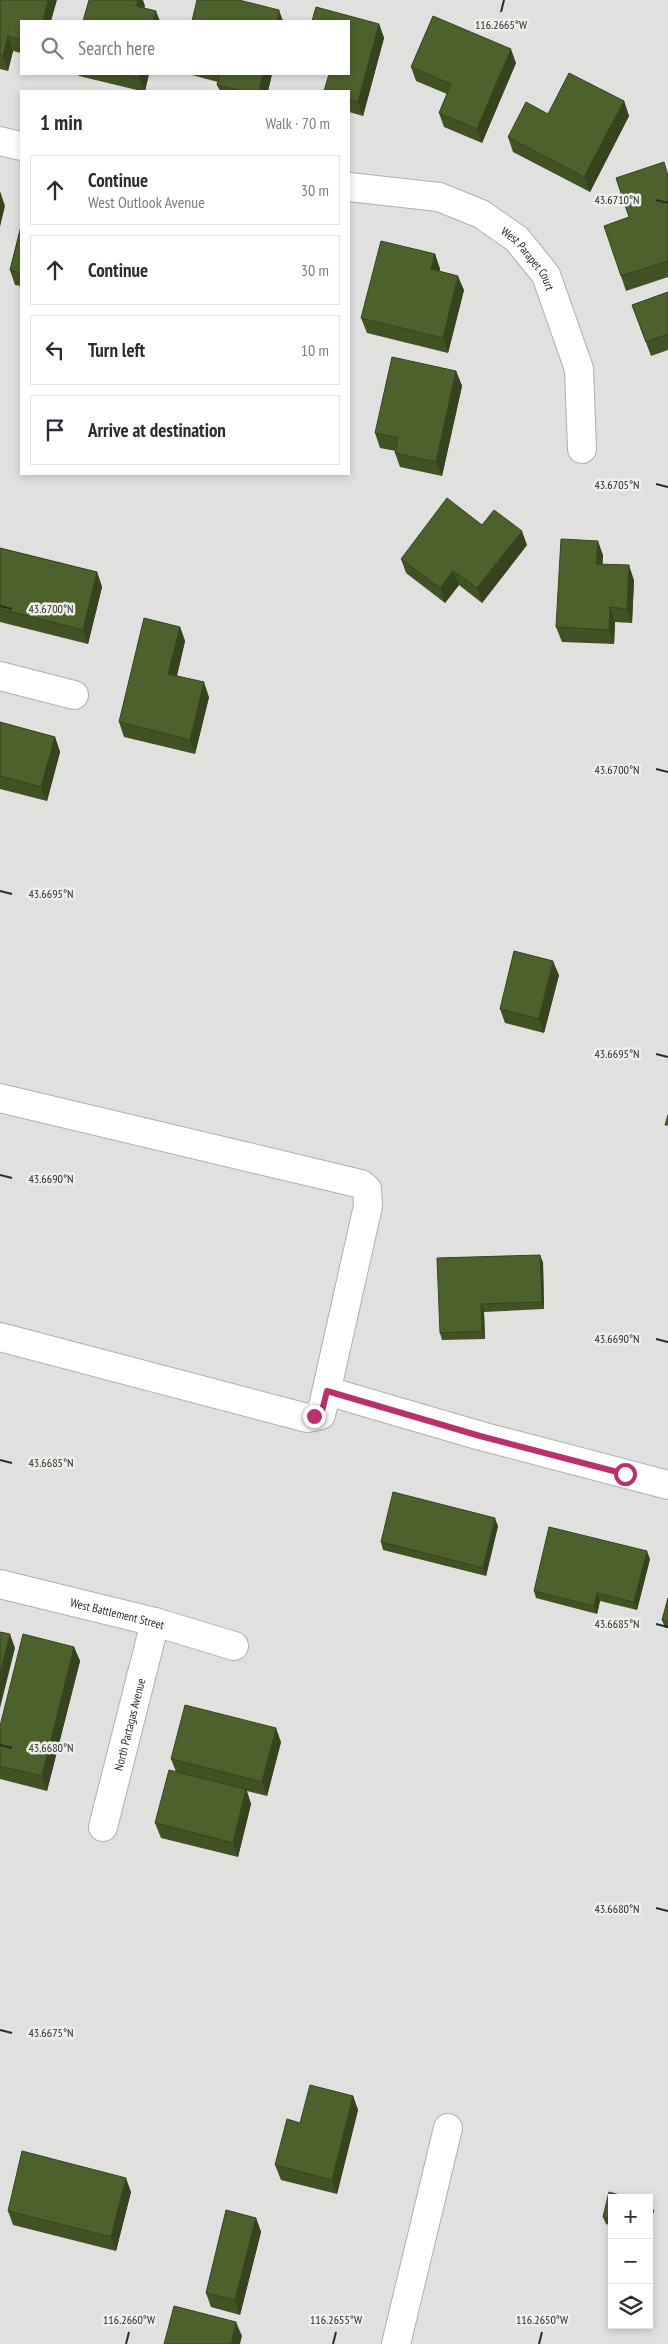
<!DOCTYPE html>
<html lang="en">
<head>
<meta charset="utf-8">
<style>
	:root { --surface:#fff; --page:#f7f7f7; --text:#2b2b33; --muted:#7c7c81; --line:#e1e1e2 }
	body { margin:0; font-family:"PT Sans Narrow",sans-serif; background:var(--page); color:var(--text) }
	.controls { position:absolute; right:15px; bottom:15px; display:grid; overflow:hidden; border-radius:0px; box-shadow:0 2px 8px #0003 }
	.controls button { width:45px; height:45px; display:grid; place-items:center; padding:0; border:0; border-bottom:1px solid var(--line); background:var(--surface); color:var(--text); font:25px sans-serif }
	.stop { position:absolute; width:15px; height:15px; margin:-11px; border:4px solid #bb306a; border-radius:50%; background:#fff }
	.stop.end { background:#bb306a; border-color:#fff; box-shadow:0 1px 5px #0008 }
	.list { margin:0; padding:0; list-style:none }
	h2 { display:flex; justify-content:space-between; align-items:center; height:65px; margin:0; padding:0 20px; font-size:21px }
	h2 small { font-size:16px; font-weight:400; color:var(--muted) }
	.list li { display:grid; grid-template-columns:32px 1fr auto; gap:15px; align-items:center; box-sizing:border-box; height:70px; margin:0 10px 10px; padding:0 10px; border:1px solid var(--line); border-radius:0px }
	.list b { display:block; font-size:19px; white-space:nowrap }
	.list p { margin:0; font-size:16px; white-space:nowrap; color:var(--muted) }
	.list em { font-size:16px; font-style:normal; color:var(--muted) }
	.icon { flex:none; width:28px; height:28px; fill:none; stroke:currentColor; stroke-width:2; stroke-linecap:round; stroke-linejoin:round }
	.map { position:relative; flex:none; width:668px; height:2344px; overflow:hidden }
	.search { position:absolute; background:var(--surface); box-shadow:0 2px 8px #0003; left:20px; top:20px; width:330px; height:55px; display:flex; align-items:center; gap:12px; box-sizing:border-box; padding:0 18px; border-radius:0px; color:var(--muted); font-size:19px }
	.panel { position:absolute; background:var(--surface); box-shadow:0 2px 8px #0003; left:20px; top:90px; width:330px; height:385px; border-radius:0px }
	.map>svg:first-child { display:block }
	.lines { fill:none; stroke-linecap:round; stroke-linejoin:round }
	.minor-casing { stroke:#aeb0ac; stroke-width:30 }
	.minor { stroke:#fff; stroke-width:28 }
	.wall { fill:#415325 }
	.shaded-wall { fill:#35441e }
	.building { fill:#4c612b; stroke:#35441e }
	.route { stroke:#bb306a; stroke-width:6 }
	.ticks { fill:none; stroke:#2b2b2a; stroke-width:2 }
	.labels { text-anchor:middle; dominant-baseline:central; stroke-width:5; stroke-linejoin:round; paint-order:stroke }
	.street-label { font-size:12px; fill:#2b2b2a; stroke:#edefeb }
	.ticks-label { font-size:12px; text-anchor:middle; fill:#2b2b2a; stroke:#edefeb; stroke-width:5; stroke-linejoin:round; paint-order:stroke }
</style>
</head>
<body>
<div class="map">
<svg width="668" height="2344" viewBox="0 0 668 2344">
	<rect width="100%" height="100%" fill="#e0e1de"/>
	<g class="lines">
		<g class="minor-casing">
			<g id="minor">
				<path d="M0,141L21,146"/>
				<path id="s1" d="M349,187L439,197L481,214L517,239L546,275L579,369L582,449"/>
				<path d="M0,676L74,695"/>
				<path d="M0,1098L361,1184L367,1189L368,1206L321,1415L307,1418L0,1337"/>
				<path d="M327,1391L481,1436L668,1485"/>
				<path id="s2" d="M0,1584L155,1622L234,1646"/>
				<path id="s3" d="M103,1827L155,1622"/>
				<path d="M396,2344L448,2128"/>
			</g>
		</g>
		<use href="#minor" class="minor"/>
	</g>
	<path class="wall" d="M0,0L21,21V53L13,51L8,71L0,69Z
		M379,24L384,38L363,116L349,112V91Z
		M516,63L482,143L444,127L439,113L447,94L416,81L411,67Z
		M78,74H149L145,91H141L79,76Z
		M188,74H272L268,91H220L217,85L218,82Z
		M624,101L629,116L590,192L513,152L508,137L548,114Z
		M668,175V277L626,291L621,276Z
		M21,226V286L15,285L10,270Z
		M435,254L440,269L439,271L464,290L448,353L367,333L361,318Z
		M668,292V350L651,356L632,305Z
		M456,371L462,386L442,476L400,467L395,453L396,451L380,448L375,433Z
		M482,525L527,545L482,603L459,585L445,603L406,573L401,559Z
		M0,548L97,572L102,587L88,644L0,622Z
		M603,555L602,564L634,580L632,623L615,622L614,644L562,642L556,627Z
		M180,627L185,641L177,676L209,697L195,754L124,737L119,722Z
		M0,722L55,737L60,752L47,801L0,789Z
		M559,975L544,1033L505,1023L500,1009Z
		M543,1262L544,1309L484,1312L485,1339L442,1340L440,1333Z
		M498,1526L486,1576L383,1550L381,1542Z
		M650,1559L637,1610L600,1601L597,1614L536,1598L534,1591Z
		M668,1598V1628H665L662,1620Z
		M74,1647L80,1661L47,1791L0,1779V1726Z
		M281,1742L267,1796L247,1791L251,1804L238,1857L161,1838L155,1823L176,1772L171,1759Z
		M353,2096L358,2110L337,2194L281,2180L275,2165L300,2123Z
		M131,2192L116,2251L13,2225L8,2211Z
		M612,2198V2226L606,2224L603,2217Z
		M256,2218L261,2232L240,2315L211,2307L206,2293Z"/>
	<path class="shaded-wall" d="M48,0H57L51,21H43Z
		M138,0H143L145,6L141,20L136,6Z
		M279,10L283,21H277Z
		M156,11L160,21H153Z
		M379,24L384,38L363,116L358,102Z
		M8,36L13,51L8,71L3,56Z
		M511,49L516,63L482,143L477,129Z
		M140,74H149L145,91L139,78Z
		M263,74H272L268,91H259Z
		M624,101L629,116L590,192L584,177Z
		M0,191L5,206L0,227Z
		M435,254L440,269L436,283L431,269Z
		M458,276L464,290L448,353L443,338Z
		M456,371L462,386L442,476L436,462Z
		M522,531L527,545L482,603L477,588Z
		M598,541L603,555L602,578L596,564Z
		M629,565L634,580L632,623L627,609Z
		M453,571L459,585L445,603L440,588Z
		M97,572L102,587L88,644L83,630Z
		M610,607L615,622L614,644L609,630Z
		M180,627L185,641L174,688L168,674Z
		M204,682L209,697L195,754L190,740Z
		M55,737L60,752L47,801L41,787Z
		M553,961L559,975L544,1033L539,1019Z
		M540,1255L543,1262L544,1309L542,1302Z
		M481,1304L484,1312L485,1339L482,1331Z
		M495,1518L498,1526L486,1576L483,1568Z
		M647,1551L650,1559L637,1610L634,1602Z
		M597,1593L600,1601L597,1614L594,1606Z
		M10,1634L15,1648L0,1708V1673Z
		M74,1647L80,1661L47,1791L42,1776Z
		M276,1728L281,1742L267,1796L262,1782Z
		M246,1789L251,1804L238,1857L233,1843Z
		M353,2096L358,2110L337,2194L332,2180Z
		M126,2178L131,2192L116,2251L111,2237Z
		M651,2203L654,2211L649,2228V2210Z
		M256,2218L261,2232L240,2315L235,2300Z
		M236,2322L242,2336L240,2344H231Z"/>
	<path class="building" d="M0,0H48L43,21H21V40L8,36L3,56L0,55Z
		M89,0H138L136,6L156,11L153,21H83Z
		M197,0H239L279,10L277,21H192Z
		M316,7L379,24L358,102L349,99V91H324L329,74H349V21H312Z
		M433,16L511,49L477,129L439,113L451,84L411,67Z
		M569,73L624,101L584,177L508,137L526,102L548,114Z
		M123,74H140L139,78Z
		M220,74H263L259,91H244L217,85Z
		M664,162L668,176V261L621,276L604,226L629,217L616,178Z
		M21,226V273L10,270Z
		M381,241L435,254L431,269L458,276L443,338L361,318Z
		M668,292V334L646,342L632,305Z
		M392,357L456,371L436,462L395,453L398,438L375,433Z
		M447,498L482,525L494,510L522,531L477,588L453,571L440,588L401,559Z
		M561,539L598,541L596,564L629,565L627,609L610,607L609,630L556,627Z
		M0,548L97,572L83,630L0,609Z
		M144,618L180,627L168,674L204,682L190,740L119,722Z
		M0,722L55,737L41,787L0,776Z
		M514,951L553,961L539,1019L500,1009Z
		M668,1115V1125H665Z
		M540,1255L542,1302L481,1304L482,1331L440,1333L437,1258Z
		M393,1492L495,1518L483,1568L381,1542Z
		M549,1527L647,1551L634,1602L597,1593L594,1606L534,1591Z
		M668,1598V1622L662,1620Z
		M0,1632L10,1634L0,1673Z
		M23,1634L74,1647L42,1776L0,1766V1726Z
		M185,1705L276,1728L262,1782L171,1759Z
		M169,1770L246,1789L233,1843L155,1823Z
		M310,2085L353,2096L332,2180L275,2165L287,2119L300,2123Z
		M22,2151L126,2178L111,2237L8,2211Z
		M609,2192L630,2198H612V2219L603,2217Z
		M226,2210L256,2218L235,2300L206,2293Z
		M174,2306L236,2322L231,2344H164Z"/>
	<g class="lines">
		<path class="route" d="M314,1416L321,1415L327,1391L480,1436L625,1474"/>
	</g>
	<path class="ticks" d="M501,12L504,0M656,200L668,203M656,484L668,487M0,606L12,609M656,769L668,772M0,891L12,894M656,1054L668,1057M0,1175L12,1178M656,1339L668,1342M0,1460L12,1463M656,1624L668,1627M0,1745L12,1748M656,1908L668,1911M0,2030L12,2033M126,2344L129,2332M333,2344L336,2332M539,2344L542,2332"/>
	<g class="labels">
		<g class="street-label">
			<text stroke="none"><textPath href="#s1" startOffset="202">West Parapet Court</textPath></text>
			<text stroke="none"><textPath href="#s2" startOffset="121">West Battlement Street</textPath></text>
			<text stroke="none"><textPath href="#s3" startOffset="106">North Partagas Avenue</textPath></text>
		</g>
	</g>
	<g class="ticks-label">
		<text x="501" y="29">116.2665°W</text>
		<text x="617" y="204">43.6710°N</text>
		<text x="617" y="489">43.6705°N</text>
		<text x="51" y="613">43.6700°N</text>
		<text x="617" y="774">43.6700°N</text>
		<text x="51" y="898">43.6695°N</text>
		<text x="617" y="1058">43.6695°N</text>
		<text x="51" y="1183">43.6690°N</text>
		<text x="617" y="1343">43.6690°N</text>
		<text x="51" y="1467">43.6685°N</text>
		<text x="617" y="1628">43.6685°N</text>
		<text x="51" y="1752">43.6680°N</text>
		<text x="617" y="1913">43.6680°N</text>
		<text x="51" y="2037">43.6675°N</text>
		<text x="129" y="2324">116.2660°W</text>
		<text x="336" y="2324">116.2655°W</text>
		<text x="542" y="2324">116.2650°W</text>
	</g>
</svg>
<div class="controls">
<button>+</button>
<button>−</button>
<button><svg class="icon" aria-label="layers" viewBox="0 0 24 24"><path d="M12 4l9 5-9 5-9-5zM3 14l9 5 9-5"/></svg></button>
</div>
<div class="stop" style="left:625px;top:1474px"></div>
<div class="stop end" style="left:314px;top:1416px"></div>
<div class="search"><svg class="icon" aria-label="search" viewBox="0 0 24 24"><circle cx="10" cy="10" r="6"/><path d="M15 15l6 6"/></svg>Search here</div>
<section class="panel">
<h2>1 min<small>Walk · 70 m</small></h2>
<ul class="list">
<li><svg class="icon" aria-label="ahead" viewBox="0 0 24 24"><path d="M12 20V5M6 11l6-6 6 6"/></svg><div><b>Continue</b><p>West Outlook Avenue</p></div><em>30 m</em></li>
<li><svg class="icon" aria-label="ahead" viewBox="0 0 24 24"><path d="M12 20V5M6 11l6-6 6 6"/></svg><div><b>Continue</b></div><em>30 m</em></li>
<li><svg class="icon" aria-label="left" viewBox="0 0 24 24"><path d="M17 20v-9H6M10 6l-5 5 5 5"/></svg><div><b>Turn left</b></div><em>10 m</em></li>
<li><svg class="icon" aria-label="arrive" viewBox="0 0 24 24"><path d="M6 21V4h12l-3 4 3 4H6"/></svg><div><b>Arrive at destination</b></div></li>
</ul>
</section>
</div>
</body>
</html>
